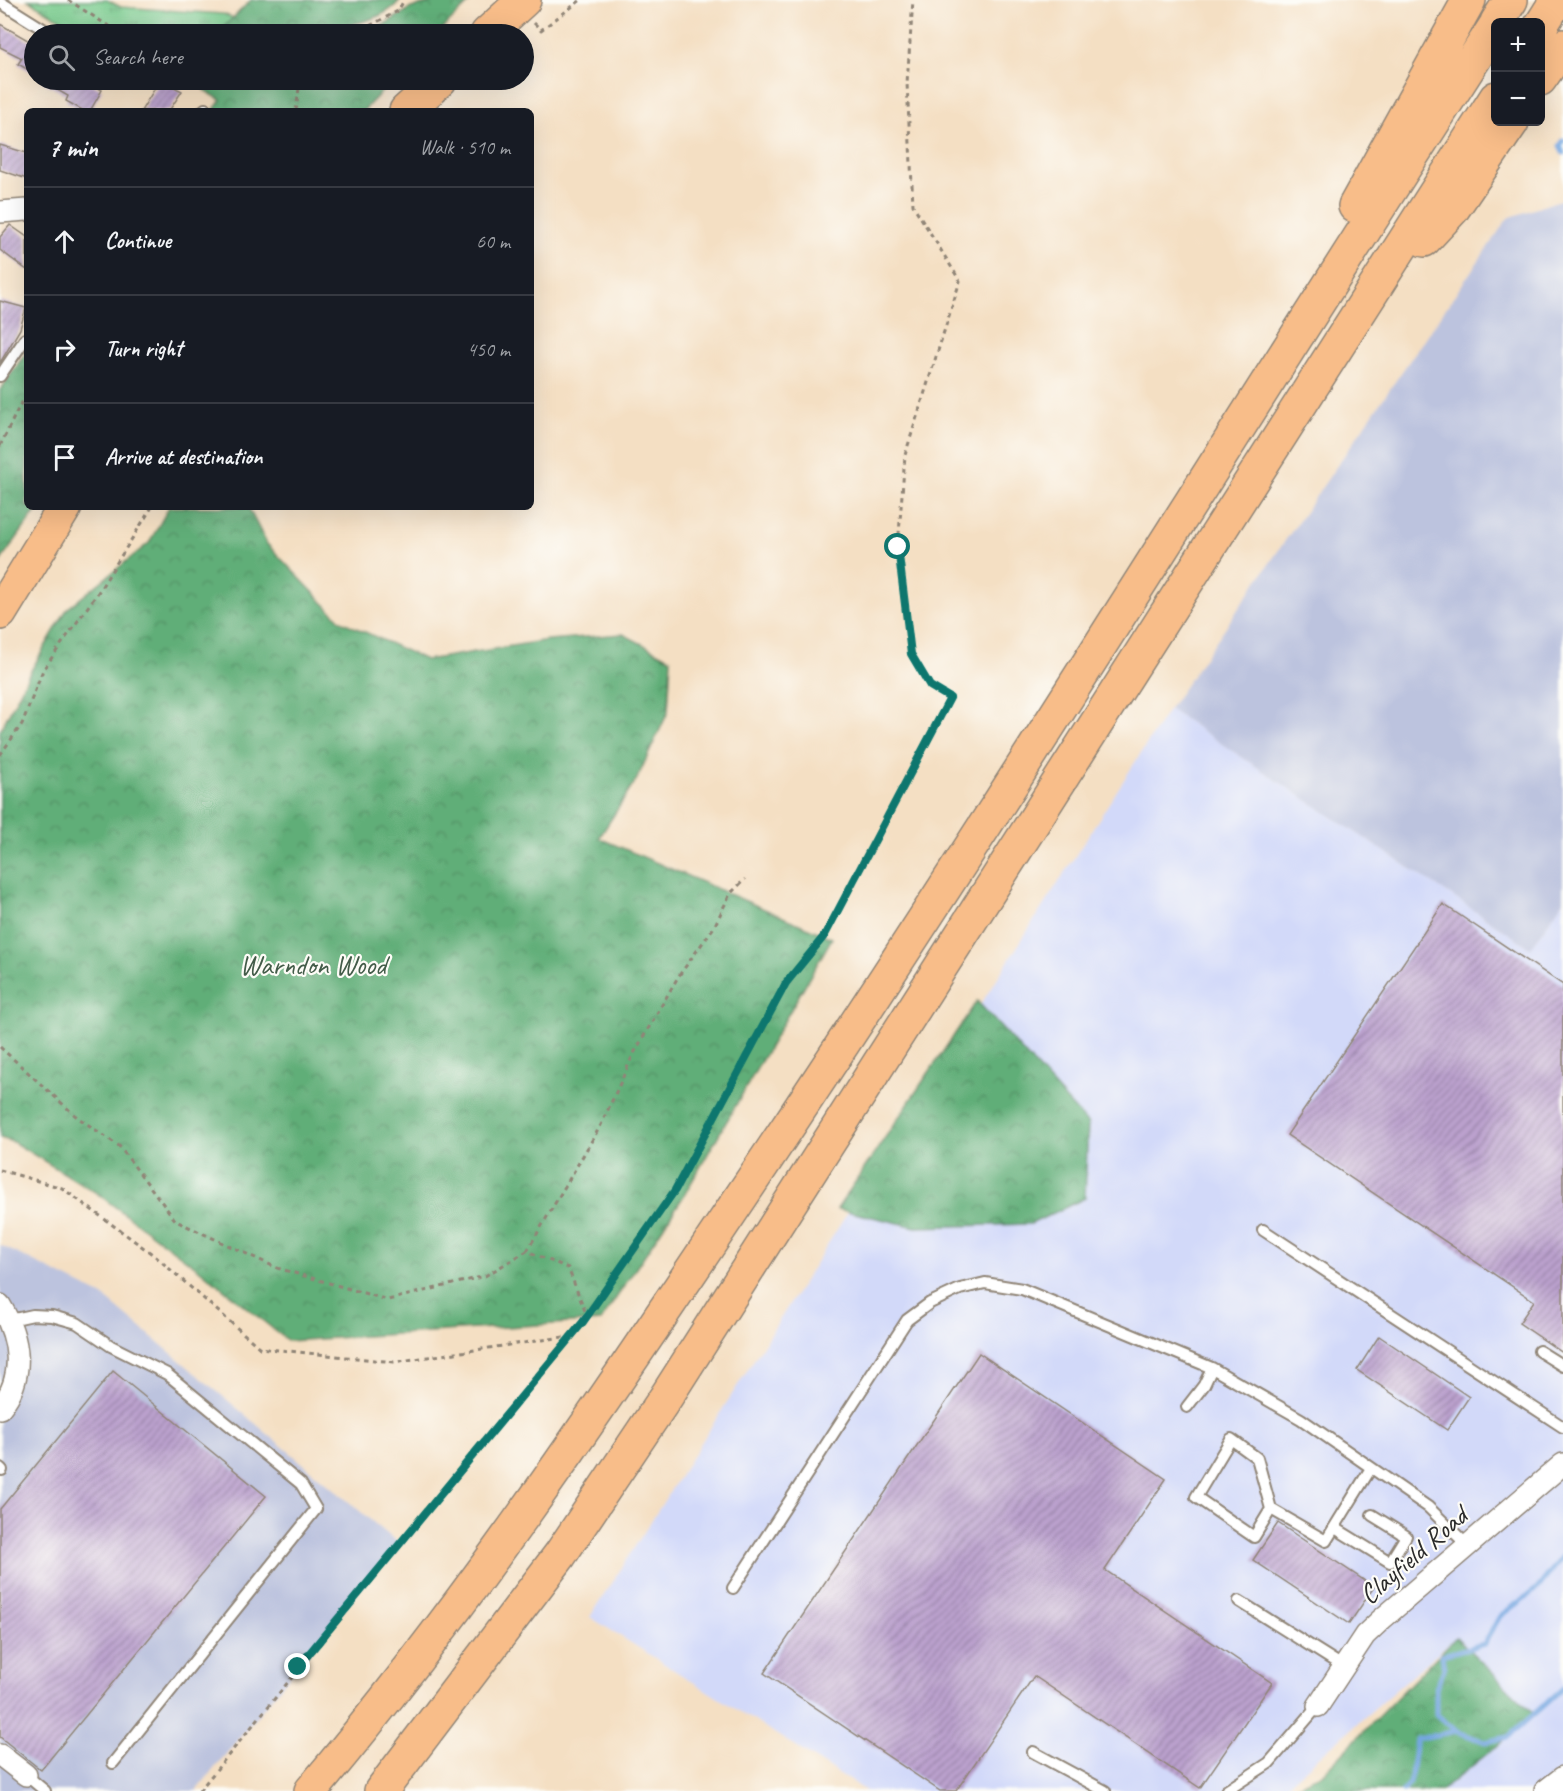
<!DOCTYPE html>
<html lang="en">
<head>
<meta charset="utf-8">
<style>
	:root { --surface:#171b24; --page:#242831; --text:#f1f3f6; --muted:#9ea1a6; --line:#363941 }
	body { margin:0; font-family:Caveat,sans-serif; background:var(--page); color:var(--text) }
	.controls { position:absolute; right:18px; top:18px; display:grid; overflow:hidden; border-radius:9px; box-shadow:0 6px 24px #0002 }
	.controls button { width:54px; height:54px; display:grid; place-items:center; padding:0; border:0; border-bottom:2px solid var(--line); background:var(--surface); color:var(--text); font:30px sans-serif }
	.stop { position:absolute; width:18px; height:18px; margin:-14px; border:4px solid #0f766e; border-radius:50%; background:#fff }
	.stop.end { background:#0f766e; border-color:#fff; box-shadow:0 2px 6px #0008 }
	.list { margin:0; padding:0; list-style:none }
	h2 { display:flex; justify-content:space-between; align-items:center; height:78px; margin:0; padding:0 24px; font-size:26px }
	h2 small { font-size:20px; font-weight:400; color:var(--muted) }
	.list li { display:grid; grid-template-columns:39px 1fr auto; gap:18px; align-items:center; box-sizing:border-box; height:108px; padding:0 24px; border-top:2px solid var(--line) }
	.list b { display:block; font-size:22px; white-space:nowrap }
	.list em { font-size:20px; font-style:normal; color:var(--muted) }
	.icon { flex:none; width:33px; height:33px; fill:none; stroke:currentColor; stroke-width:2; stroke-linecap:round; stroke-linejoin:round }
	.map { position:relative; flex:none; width:1563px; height:1791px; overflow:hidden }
	.search { position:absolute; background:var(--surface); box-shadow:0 6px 24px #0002; left:24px; top:24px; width:510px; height:66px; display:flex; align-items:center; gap:15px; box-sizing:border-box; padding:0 21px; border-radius:33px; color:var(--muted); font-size:22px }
	.panel { position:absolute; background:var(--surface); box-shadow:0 6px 24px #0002; left:24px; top:108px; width:510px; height:402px; border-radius:9px }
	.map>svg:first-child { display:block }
	.built { fill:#d2d9f9 }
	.industrial { fill:#bcc3de }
	.grass { fill:url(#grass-tufts); stroke:#517a5c; stroke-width:1.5 }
	.forest { fill:url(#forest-crowns); stroke:#466c52; stroke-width:1.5 }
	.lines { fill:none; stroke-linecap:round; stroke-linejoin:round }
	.stream { stroke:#76a7e1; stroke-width:5 }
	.building { fill:url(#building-hatch) }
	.lane-casing { stroke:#908577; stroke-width:14 }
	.street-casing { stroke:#908577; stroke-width:24 }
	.primary-casing { stroke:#908577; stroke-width:36 }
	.highway-casing { stroke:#908577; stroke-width:36 }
	.path { stroke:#908577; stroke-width:3; stroke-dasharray:4.5 4.5; stroke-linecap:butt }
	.lane { stroke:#fff; stroke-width:10 }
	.street { stroke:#fff; stroke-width:21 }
	.primary { stroke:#f8bd89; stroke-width:33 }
	.highway { stroke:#f8bd89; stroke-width:33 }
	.route { stroke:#0f766e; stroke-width:8 }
	.labels { text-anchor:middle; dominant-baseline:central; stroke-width:4.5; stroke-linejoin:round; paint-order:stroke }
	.park-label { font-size:28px; fill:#425b48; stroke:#fdfcf7 }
	.street-label { font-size:28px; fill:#2b2b2b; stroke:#fdfcf7 }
</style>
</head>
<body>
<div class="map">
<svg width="1563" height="1791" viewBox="0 0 1563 1791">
	<defs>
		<pattern id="grass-tufts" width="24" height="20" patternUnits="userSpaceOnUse" patternTransform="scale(1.5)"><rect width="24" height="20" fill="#77ca8c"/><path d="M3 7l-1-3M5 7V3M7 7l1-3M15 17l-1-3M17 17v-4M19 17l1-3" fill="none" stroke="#62a473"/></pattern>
		<pattern id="forest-crowns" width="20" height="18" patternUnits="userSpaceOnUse" patternTransform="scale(1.5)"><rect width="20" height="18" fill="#61ae78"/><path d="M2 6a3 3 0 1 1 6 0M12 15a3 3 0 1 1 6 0" fill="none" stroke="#508e63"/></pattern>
		<pattern id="building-hatch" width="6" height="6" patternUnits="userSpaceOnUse" patternTransform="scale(1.5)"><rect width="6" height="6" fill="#bba1ce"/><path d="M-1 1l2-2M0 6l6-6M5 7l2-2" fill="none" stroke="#9883a7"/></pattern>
	</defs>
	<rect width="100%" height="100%" fill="#fdfcf7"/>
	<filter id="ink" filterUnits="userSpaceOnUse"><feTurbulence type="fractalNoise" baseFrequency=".0167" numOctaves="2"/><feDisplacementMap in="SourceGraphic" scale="12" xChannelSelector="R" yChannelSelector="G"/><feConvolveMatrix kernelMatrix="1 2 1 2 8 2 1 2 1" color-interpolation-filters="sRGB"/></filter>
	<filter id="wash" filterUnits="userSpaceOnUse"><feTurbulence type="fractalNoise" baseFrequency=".008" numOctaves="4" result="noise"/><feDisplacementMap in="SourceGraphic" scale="24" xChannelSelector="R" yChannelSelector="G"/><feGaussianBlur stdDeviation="1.35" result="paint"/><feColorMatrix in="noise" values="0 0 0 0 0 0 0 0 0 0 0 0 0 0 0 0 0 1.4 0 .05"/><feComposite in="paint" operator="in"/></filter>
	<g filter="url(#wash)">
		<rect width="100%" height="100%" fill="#f4dfc3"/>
		<path class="built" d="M1169,709L1531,948L1563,901V1791H1441L1535,1715L1456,1637L1280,1791H866L590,1617Z"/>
		<path class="industrial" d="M1563,199V901L1531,948L1169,709L1508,218Z
			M0,1245L103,1296L398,1543L196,1791H0Z"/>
		<path class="grass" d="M28,0H107L121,7L223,14L234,18L217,34H85Z"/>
		<path class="forest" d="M251,0H400C376,35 258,35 217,34Z
			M442,0H472L437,34H369L411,8Z
			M204,80H393L363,111H213L221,100L204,90Z
			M27,351V507H39L0,562V390Z
			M169,507H248L267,544L341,621L426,660L548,640L623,634L671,659L668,712L637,779L599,838L832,938L683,1197L601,1321L288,1341L200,1270L95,1192L13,1142L0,1138V731L29,674L67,609L149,543Z
			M977,1001L1088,1124L1085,1198L1031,1224L916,1227L837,1209Z
			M1456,1637L1535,1715L1441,1791H1286L1322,1774Z"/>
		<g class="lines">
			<path class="stream" d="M1563,141L1560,146L1563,153
				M1456,1731L1485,1742L1508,1737L1563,1688
				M1403,1791L1410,1783L1416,1739L1456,1731L1436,1714V1688L1444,1669L1442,1655L1484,1644L1500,1616L1538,1588L1563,1556"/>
		</g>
		<g id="blocks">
			<path class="building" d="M0,24L31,42L34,35V73L18,64L22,58L0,47Z
				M40,80H85L102,90L90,111H84L66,101L68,96Z
				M160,80L182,91L169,111H141Z
				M0,145L27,153V179L0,170Z
				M10,225L27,237V270L0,250V237Z
				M0,301L26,308L20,329L0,363Z
				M1443,904L1563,985V1353L1519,1323L1534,1301L1287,1135Z
				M1379,1336L1469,1397L1447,1430L1357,1370Z
				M979,1353L1166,1479L1105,1570L1272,1683L1200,1788L1034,1676L956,1791H940L764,1673Z
				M113,1371L266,1496L41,1770L0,1737V1509Z
				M1278,1523L1374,1587L1349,1624L1253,1560Z"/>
		</g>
	</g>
	<g filter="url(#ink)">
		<use href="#blocks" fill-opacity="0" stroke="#908577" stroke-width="1.5"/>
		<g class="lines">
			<g class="lane-casing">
				<path id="lane" d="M0,2L51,34
					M203,111L205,109
					M0,376L25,339
					M1263,1230L1563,1427
					M10,1320L33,1315L52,1316L77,1323L111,1346L167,1374L301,1484L316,1509L113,1763
					M1539,1351L1563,1366
					M1187,1407L1204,1385L1212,1368
					M0,1468L2,1470
					M1271,1509L1254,1537L1196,1497L1231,1439L1257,1458L1271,1509L1326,1541L1371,1468
					M1335,1528L1390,1562L1406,1536L1372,1515
					M733,1588L907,1320L930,1303L960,1289L985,1283L1022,1289L1212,1368L1301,1419L1428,1507L1467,1545
					M1239,1601L1344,1667
					M1033,1752L1105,1791
					M26,1775L45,1791
					M1226,1791L1269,1763L1318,1706"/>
			</g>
			<g class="street-casing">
				<path id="street" d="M0,212L27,210
					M0,1305C20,1338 26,1377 0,1408
					M1318,1706L1365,1635L1382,1619L1563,1464
					M0,1755L26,1775
					M1545,1791L1563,1777"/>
			</g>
			<g class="primary-casing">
				<path id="primary" d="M487,34L524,0
					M406,111L440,80
					M0,613L65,507"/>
			</g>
			<g class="highway-casing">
				<path id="highway" d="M1497,22L1511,0
					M1540,27L1557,0
					M1540,79L1563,46
					M1355,206L1469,0
					M1424,240L1452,210L1512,122
					M311,1791C474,1598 614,1386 755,1176C1009,797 1248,408 1496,25
					M381,1791L560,1555L666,1397L1496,98"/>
			</g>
			<path class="path" d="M68,0L121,34
				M534,23L541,30L581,0
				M354,34L398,11L404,0
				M296,111L300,80
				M0,446L20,405L27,397
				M0,755L22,724L43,670L97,594L152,507
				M0,1047L77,1117L119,1146L176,1221L277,1268L388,1300L485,1276L527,1251L568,1268L587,1316
				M0,1170L62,1188L155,1256L260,1348L394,1362L570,1336
				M527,1251L601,1125L633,1055L678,977L714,927L730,894L745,879
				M199,1791L583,1322L675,1190L786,983L825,935L950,697L930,686L911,654L898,547L905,455L960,281L913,205L907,83L913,0"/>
			<use href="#lane" class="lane"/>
			<use href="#street" class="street"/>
			<use href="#primary" class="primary"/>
			<use href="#highway" class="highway"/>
		</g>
	</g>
	<g class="lines" filter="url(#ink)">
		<path class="route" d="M298,1667L583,1322L675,1190L786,983L825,935L950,698L930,686L911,654L898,547"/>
	</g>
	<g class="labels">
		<g class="park-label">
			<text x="313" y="964">Warndon Wood</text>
		</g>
		<g class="street-label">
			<text transform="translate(1413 1555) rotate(-41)">Clayfield Road</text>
		</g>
	</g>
</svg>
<div class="controls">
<button>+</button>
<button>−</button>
</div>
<div class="stop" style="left:898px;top:547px"></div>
<div class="stop end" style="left:298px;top:1667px"></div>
<div class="search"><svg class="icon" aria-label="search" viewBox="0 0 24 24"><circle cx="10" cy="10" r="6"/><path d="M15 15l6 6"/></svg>Search here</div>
<section class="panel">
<h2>7 min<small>Walk · 510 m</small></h2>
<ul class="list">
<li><svg class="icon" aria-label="ahead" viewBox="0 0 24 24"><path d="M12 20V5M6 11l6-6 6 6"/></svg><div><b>Continue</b></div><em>60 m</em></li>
<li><svg class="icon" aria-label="right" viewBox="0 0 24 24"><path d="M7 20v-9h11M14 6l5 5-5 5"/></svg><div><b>Turn right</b></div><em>450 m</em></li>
<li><svg class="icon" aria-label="arrive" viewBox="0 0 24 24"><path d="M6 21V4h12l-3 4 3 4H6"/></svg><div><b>Arrive at destination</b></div></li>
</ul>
</section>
</div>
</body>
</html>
